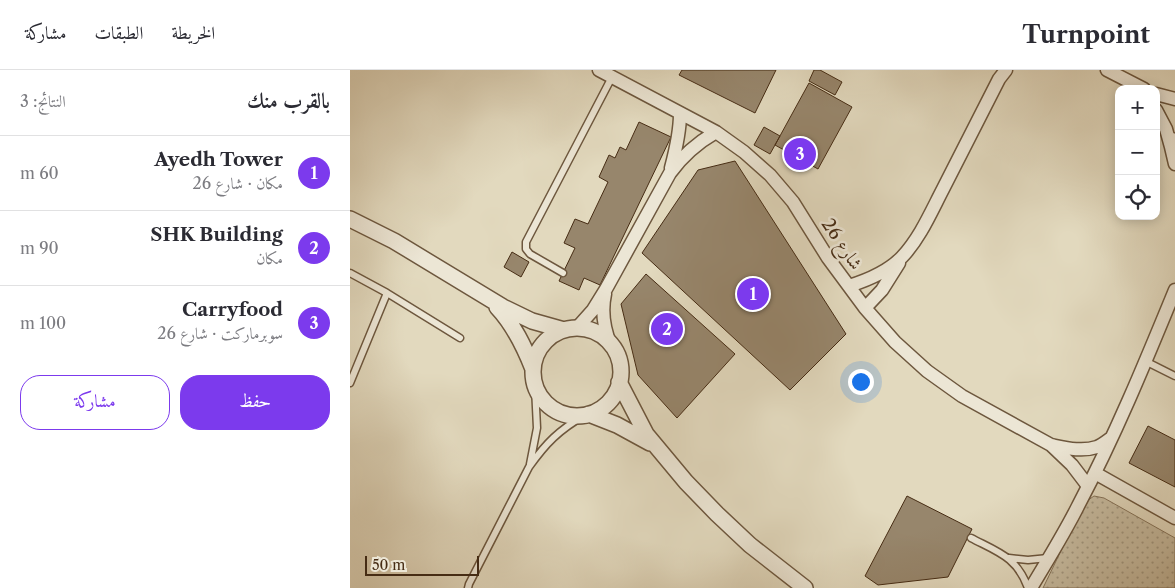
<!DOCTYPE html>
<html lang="ar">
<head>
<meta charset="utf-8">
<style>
	:root { --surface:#fff; --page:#f7f7f7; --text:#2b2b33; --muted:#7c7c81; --line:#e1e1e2; --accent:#7c3aed }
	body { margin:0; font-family:"Libre Caslon Text",Amiri,serif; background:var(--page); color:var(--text); direction:rtl }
	.controls { position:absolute; right:15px; top:15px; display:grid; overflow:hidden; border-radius:10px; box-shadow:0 2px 12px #0003 }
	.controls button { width:45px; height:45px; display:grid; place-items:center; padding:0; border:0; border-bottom:1px solid var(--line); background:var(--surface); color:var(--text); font:25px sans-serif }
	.scale { position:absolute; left:15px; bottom:12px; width:114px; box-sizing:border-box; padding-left:5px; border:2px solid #462c14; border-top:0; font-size:14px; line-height:18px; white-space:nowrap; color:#462c14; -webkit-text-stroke:4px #ece6d5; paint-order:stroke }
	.you { position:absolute; left:510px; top:311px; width:18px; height:18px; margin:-12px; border:4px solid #fff; border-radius:50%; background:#1a73e8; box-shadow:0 0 0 8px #1a73e833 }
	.badge { display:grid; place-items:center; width:32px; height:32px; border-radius:50%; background:var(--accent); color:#fff; font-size:16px; font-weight:700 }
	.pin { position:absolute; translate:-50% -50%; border:2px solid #fff; box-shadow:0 1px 5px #0006 }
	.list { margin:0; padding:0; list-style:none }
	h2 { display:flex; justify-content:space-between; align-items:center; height:65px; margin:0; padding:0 20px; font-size:21px }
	h2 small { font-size:16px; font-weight:400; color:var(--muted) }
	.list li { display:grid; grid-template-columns:32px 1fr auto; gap:15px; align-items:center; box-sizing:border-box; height:75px; padding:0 20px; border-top:1px solid var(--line) }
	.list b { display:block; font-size:19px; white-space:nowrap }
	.list p { margin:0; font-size:16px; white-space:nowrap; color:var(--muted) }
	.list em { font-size:16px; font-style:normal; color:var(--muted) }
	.actions { display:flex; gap:10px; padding:15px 20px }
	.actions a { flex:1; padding:11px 0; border:1px solid var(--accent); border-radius:20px; text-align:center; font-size:18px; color:var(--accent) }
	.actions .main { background:var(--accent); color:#fff }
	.icon { flex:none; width:28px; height:28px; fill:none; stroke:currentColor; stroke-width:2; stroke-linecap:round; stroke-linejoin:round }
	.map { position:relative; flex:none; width:825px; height:518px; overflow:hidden; direction:ltr }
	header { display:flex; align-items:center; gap:30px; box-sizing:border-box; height:70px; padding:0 25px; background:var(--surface); border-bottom:1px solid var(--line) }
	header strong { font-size:24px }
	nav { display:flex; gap:28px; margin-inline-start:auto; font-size:18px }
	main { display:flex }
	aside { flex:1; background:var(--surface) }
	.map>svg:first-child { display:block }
	.garden { fill:url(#garden-dots); stroke:#86745a }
	.building { fill:#97866c; stroke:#462c14 }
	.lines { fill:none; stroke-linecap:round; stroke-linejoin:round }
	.service-casing { stroke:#6d573e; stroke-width:9 }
	.minor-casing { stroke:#6d573e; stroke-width:15 }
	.tertiary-casing { stroke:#6d573e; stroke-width:18 }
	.service { stroke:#ece6d5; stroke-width:6 }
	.minor { stroke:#ece6d5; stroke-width:12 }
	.tertiary { stroke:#ece6d5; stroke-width:15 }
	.labels { text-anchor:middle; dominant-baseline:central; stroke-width:5; stroke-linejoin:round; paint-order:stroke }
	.street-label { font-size:18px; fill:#462c14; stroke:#ece6d5 }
</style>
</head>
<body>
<header>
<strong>Turnpoint</strong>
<nav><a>الخريطة</a><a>الطبقات</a><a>مشاركة</a></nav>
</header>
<main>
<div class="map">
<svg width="825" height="518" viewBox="0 0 825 518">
	<defs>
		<pattern id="garden-dots" width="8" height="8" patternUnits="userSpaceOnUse" patternTransform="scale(1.25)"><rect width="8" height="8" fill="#c7bca1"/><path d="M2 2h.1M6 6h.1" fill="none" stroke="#a39982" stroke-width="1.8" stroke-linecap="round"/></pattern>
	</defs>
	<rect width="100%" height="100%" fill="#e2d9be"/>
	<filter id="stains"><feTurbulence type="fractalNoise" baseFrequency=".004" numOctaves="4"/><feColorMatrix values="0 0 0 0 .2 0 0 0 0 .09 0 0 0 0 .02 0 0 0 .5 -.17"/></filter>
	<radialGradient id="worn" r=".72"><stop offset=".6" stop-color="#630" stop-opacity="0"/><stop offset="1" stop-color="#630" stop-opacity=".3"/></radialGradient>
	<path class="garden" d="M744,426L754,428L825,468V518H693L734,433Z"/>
	<path class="building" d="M332,0H426L405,43L329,5Z
		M464,0H470L492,12L485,25L459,11Z
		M459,13L502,37L468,99L425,75Z
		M289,52L321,67L250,215L234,208L229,220L209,211L225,178L214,173L225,149L238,154L258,112L249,107L259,85L265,88L270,77L276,80Z
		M414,57L430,66L420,84L404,75Z
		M385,91L496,264L440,320L292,183L348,100Z
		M162,182L179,192L171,207L154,197Z
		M296,204L385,284L327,348L288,305L271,234Z
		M798,356L825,370V417L779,393Z
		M557,426L622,459L598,507L528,515L515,506Z"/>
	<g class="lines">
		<g class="service-casing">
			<path id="service" d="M0,203L37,223L110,268
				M213,203L180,184L176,179V172L262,7
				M795,291L825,306
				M0,313L37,223
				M180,394L187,358L185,317
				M621,468C648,482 667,487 678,518
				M659,488L678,490L698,488
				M118,518L119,514L179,397C196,373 209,360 235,345"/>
		</g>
		<g class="minor-casing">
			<path id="minor" d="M249,0L366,62L394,82L420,105L443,132L478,188L515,238L545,272L577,301L612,326L701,375C716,378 732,382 747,377C752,375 757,371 761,368
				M757,0L794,19
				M806,24L825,29
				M806,40L816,59L821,77
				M822,69L821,77L825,94
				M321,98C326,79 330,62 330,44
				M499,216C518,210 538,202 552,187C570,168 581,142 593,119C612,82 630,46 649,9L656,0
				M255,224C251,242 254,259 261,276
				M515,238L532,220L549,193
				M226,259L243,240L256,219L320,103C333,85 347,73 366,62
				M701,375L722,395L738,416
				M745,403L825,448
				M681,518C697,491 714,464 728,436C765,366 795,293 825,220"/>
		</g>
		<g class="tertiary-casing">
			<path id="tertiary" d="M0,149L44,171L153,237L182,251L214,260
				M147,237C164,255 174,276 183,299
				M183 302a44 44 0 1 1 88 0a44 44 0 1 1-88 0Z
				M269,312L296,364L336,412L367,444L400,475L455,518
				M239,344L267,355L300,373"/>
		</g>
		<use href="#service" class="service"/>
		<use href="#minor" class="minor"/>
		<use href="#tertiary" class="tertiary"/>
	</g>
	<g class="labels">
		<g class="street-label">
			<text transform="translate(492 174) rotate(56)">شارع 26</text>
		</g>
	</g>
	<rect width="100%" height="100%" filter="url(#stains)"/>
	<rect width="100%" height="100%" fill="url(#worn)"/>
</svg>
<div class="controls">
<button>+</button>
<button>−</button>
<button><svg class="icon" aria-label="locate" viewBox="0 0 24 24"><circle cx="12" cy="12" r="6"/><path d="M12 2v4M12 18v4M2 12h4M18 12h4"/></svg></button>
</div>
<div class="scale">50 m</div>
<div class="you"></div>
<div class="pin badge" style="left:403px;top:224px">1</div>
<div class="pin badge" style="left:317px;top:259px">2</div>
<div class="pin badge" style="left:450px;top:84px">3</div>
</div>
<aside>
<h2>بالقرب منك<small>النتائج: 3</small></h2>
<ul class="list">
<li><span class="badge">1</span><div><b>Ayedh Tower</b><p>مكان · شارع 26</p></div><em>60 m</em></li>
<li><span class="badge">2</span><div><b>SHK Building</b><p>مكان</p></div><em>90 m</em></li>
<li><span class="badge">3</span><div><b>Carryfood</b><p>سوبرماركت · شارع 26</p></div><em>100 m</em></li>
</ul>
<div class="actions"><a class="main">حفظ</a><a>مشاركة</a></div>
</aside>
</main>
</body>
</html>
